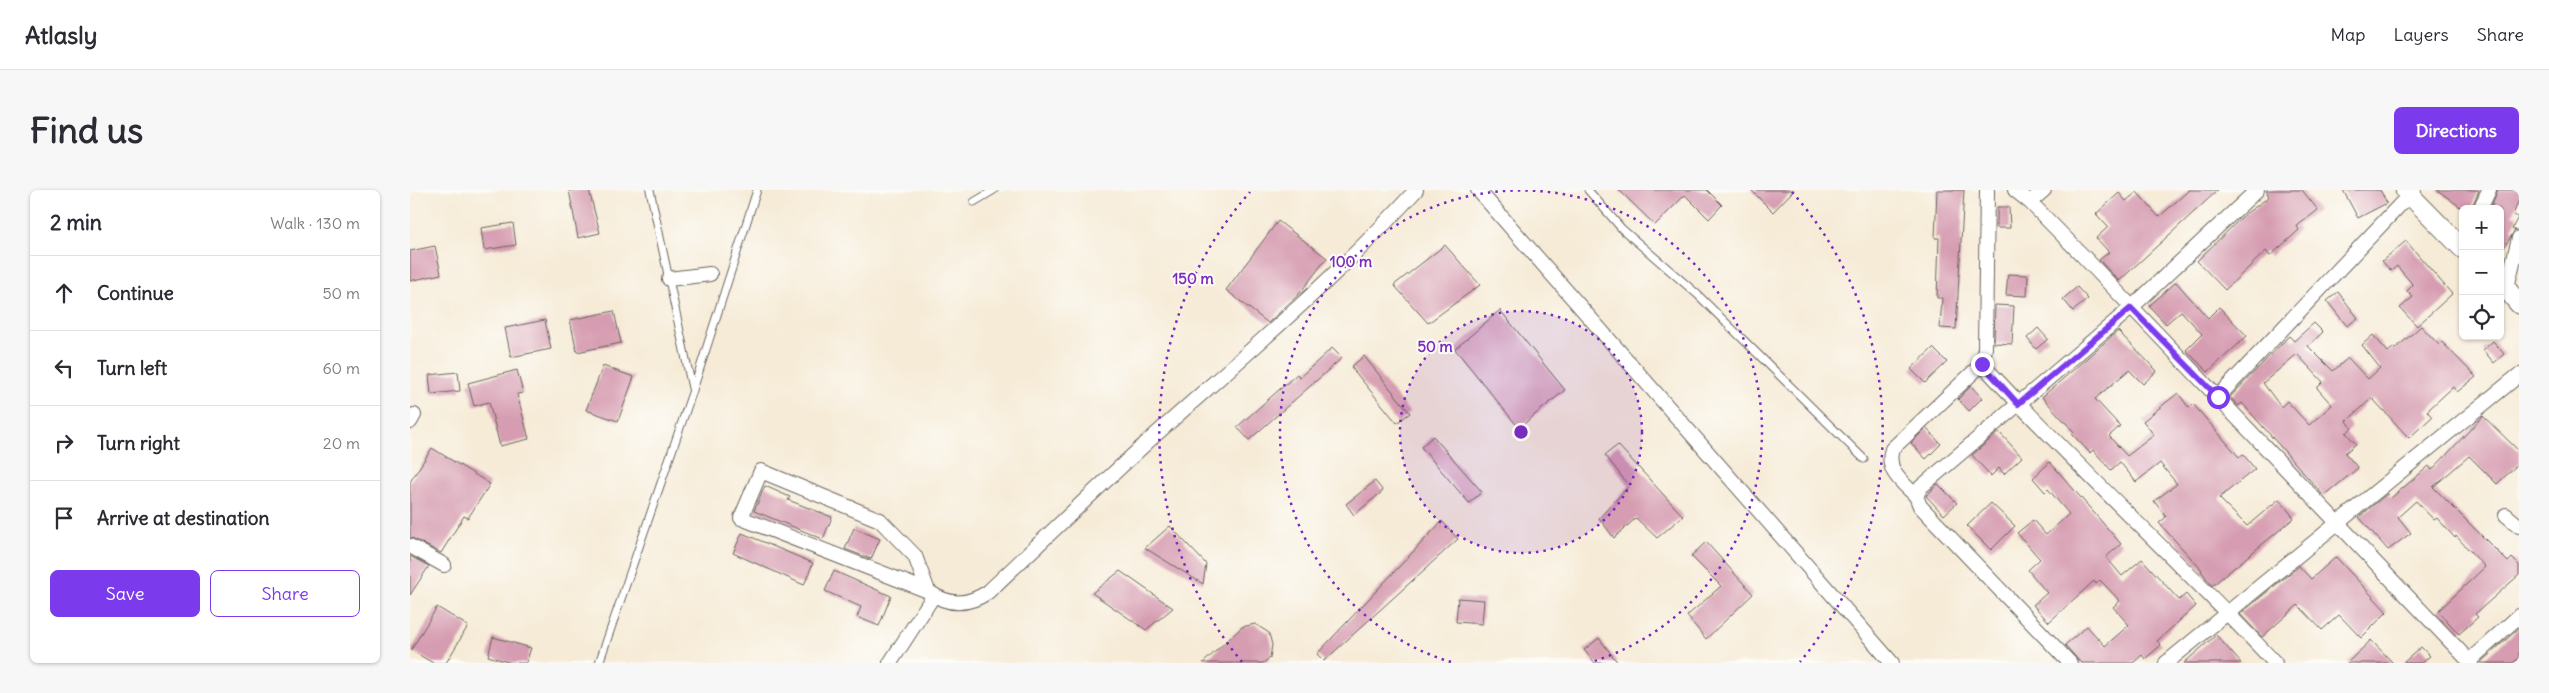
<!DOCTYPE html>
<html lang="en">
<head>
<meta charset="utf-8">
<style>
	:root { --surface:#fff; --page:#f7f7f7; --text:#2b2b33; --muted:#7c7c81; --line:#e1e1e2; --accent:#7c3aed }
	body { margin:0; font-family:Delius,sans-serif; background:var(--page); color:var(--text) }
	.controls { position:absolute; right:15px; top:15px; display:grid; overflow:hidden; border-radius:8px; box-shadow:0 1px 4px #0004 }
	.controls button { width:45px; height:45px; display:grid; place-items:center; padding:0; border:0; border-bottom:1px solid var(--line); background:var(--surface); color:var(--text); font:25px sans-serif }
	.stop { position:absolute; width:15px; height:15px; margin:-11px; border:4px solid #7c3aed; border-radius:50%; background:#fff }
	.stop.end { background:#7c3aed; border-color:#fff; box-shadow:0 1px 5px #0008 }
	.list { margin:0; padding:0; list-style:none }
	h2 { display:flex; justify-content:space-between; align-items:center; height:65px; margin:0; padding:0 20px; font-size:21px }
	h2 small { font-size:16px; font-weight:400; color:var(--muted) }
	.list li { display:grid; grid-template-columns:32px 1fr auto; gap:15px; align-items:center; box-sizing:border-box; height:75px; padding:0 20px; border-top:1px solid var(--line) }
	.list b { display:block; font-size:19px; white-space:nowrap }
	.list em { font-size:16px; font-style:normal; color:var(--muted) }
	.actions { display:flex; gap:10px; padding:15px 20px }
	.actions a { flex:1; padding:11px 0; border:1px solid var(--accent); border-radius:8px; text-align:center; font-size:18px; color:var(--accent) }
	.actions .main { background:var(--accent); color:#fff }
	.icon { flex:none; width:28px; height:28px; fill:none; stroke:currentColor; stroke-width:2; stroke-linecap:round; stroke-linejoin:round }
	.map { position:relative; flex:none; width:2109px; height:473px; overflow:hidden; border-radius:8px }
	header { display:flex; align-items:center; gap:30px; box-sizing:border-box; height:70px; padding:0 25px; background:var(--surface); border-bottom:1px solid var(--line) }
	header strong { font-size:24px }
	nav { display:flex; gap:28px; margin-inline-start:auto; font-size:18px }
	.intro { display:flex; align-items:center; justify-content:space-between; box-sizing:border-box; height:120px; padding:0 30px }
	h1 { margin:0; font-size:35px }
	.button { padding:12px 22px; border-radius:8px; background:var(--accent); color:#fff; font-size:18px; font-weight:700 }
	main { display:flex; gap:30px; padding:0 30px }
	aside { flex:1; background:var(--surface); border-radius:8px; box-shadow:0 1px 4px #0004 }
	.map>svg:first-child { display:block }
	.building { fill:#d69cb1; fill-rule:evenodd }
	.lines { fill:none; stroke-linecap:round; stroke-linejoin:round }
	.lane-casing { stroke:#68645d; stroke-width:9 }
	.street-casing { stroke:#68645d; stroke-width:16 }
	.secondary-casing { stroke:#68645d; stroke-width:21 }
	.lane { stroke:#fff; stroke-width:7 }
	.street { stroke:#fff; stroke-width:14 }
	.secondary { stroke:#fff; stroke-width:19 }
	.route { stroke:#7c3aed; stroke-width:6 }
	.ring { fill:none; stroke:#7b2cbf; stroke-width:2.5; stroke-dasharray:2.5 5 }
	.centre { fill:#7b2cbf; stroke:#fdfcf7; stroke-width:2.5 }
	.ring-label { font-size:15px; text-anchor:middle; font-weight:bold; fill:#7b2cbf; stroke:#fdfcf7; stroke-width:4; stroke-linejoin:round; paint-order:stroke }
</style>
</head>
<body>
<header>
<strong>Atlasly</strong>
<nav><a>Map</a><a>Layers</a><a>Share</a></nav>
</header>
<div class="intro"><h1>Find us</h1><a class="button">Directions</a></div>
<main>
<aside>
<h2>2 min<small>Walk · 130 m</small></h2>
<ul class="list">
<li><svg class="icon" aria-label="ahead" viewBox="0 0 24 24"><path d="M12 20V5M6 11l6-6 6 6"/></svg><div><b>Continue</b></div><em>50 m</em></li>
<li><svg class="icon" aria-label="left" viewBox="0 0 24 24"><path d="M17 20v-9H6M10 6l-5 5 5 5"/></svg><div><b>Turn left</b></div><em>60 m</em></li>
<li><svg class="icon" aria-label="right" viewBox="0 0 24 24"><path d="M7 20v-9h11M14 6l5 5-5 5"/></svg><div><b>Turn right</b></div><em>20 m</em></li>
<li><svg class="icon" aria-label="arrive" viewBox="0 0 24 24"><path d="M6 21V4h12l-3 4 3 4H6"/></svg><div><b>Arrive at destination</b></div></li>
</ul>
<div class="actions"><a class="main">Save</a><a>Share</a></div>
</aside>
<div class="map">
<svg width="2109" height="473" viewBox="0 0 2109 473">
	<rect width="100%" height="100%" fill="#fdfcf7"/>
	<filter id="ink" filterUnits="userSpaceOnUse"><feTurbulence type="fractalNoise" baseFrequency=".02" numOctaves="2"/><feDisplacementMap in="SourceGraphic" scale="10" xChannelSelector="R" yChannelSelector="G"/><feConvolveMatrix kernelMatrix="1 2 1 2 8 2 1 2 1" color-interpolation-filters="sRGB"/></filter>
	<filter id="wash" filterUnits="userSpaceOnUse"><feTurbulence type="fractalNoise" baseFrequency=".0096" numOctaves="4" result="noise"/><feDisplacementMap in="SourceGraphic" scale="20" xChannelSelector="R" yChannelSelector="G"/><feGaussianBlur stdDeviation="1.12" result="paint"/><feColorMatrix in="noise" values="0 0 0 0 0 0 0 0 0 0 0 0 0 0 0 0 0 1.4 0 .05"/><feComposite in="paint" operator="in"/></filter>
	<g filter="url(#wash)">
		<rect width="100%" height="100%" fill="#f6ebd7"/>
		<g id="blocks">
			<path class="building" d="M159,0H179L190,43L168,48Z
				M1209,0H1297L1312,15L1299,29L1275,5L1245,35Z
				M1341,0H1384L1363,22Z
				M1527,0H1554L1546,139L1530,138L1532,108H1527L1529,48H1525Z
				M1779,0H1808L1709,91L1689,70L1699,62L1686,48L1698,37L1686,24L1709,3L1716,11L1727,2L1749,27Z
				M1856,0H1892L1908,20L1887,36L1889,40L1860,66L1856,61L1815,100L1787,71L1834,25L1859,7Z
				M1933,0H1970L1977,13L1948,28Z
				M2027,0H2069L2061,19H2053Z
				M2088,0H2109V9L2103,25L2108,27L2102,39L2105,40L2090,64V19H2080Z
				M1587,17H1599L1600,38H1587Z
				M868,31L917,68L889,104L858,133L816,100Z
				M103,33L106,55L74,60L71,38Z
				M1996,51L2042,104L2007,136L1990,118L2003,107L1997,101L2003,95L1987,76L1981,81L1972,71Z
				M1035,55L1070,95L1018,133L984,95Z
				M25,56L31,84L0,91V61Z
				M1598,84L1618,85L1617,106L1596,105Z
				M1766,92L1798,128L1809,117L1837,146L1798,182L1776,160L1792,144L1771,121L1756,134L1739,116Z
				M1667,97L1678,109L1663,121L1653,109Z
				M1928,102L1948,128L1937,136L1917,111Z
				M1585,115L1604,116L1602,154L1584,153Z
				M1090,120L1155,200L1109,238L1045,159Z
				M204,121L211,153L167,162L160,130Z
				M135,130L141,159L101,167L95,138Z
				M1904,133L1913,142L1898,156L1923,181L1938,168L1958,189L1970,178L1952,155L1963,145L1978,162L1984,157L1985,159L2011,136L2029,155L2032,152L2066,187L2047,202L2043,197L2017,221L2022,227L1999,248L1962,208L1937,231L1942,238L1936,243L1946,254L1935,263L1948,278L1914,306L1832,213L1828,216L1820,207L1879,146L1884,151ZM1887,164L1913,192L1907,198L1922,215L1899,235L1877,211L1871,217L1853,193Z
				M1628,138L1638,149L1626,159L1617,148Z
				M1708,141L1747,181L1733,194L1719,180L1685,209L1710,236L1699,246L1717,266L1744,245L1733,231L1768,203L1779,218L1783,214L1829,267L1833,264L1845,279L1809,308L1837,336L1869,309L1884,328L1802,396L1791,381L1792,380L1749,333L1756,327L1744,311L1767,294L1750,273L1726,292L1710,272L1701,280L1683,260L1680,263L1662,244L1664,242L1632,207Z
				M2083,151L2094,164L2084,173L2073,160Z
				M922,158L932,168L839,250L827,237L887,184L890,187Z
				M1523,158L1537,172L1515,193L1501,179Z
				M954,166L1000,223L987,233L941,177Z
				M193,176L224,187L208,231L176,220Z
				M107,180L113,203L107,204L119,249L90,256L79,212L64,216L58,193Z
				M48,182L50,201L21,204L19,185Z
				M1561,196L1572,208L1559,221L1548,209Z
				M2073,226L2109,261V273L2087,294L2059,266L2023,297L2098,372L2102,368L2109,375V385L2065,424L2068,427L2049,444L2028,421L2075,377L2046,346L2045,348L2027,328L2024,330L2006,311L1988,327L2001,343L1978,360L1949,327L1977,304L1981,308L2019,276L2022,280Z
				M1516,238L1531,254L1516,269L1501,253Z
				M1589,242L1612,267L1594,284L1589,278L1581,286L1562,265Z
				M1023,246L1072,302L1059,313L1011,257Z
				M1208,255L1273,326L1247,348L1226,328L1204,348L1189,328L1219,296L1195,265Z
				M22,258L80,294L58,328L54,326L31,363L0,347V292Z
				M1640,272L1711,354L1696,367L1712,386L1732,369L1769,410L1776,404L1786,416L1747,451L1751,455L1735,469L1732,465L1723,473H1671L1655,455L1677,436L1695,456L1719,435L1703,417L1710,411L1690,390L1686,394L1684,391L1639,432L1623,415L1637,403L1618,380L1630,369L1607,343L1623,330L1636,345L1659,324L1638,299L1635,302L1623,288Z
				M965,291L973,301L944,325L936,314Z
				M1528,294L1547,313L1534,325L1516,306Z
				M355,296L380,307L378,310L422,327L413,349L344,321Z
				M1581,313L1605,336L1581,360L1557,336Z
				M1032,331L1048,349L914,471L907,464Z
				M760,336L796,374L793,394L735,358Z
				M444,338L470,349L461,369L435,359Z
				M332,343L403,373L394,395L323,363Z
				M1296,352L1343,404L1296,449L1277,426L1311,396L1281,366Z
				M0,366L19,376L0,405Z
				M1926,367L1977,422L1951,448L1929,425L1912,440L1888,415L1852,447L1830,424L1889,376L1901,389Z
				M424,381L481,406L469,436L447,427L451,417L415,401Z
				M710,381L763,418L736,440L682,403Z
				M1048,408L1074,410L1072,434L1046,432Z
				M27,417L58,436L36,473H23L1,460Z
				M845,434L859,443L862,455L860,468L853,473H793L832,437Z
				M2109,438V468L2103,473H2070Z
				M1806,445L1831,473H1774Z
				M83,447L121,458L116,473H101L78,466Z
				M1189,448L1208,473H1185L1174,460Z
				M1961,450L1983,473H1937Z
				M2011,457L2020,466L2012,473H1993Z"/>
		</g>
	</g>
	<g filter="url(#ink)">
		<use href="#blocks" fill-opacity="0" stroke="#68645d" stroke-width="1"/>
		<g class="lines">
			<g class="lane-casing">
				<path id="lane" d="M240,0L282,198
					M1178,0L1212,39L1287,104L1454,269
					M564,12L584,0
					M189,473L283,200L347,0"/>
			</g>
			<g class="street-casing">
				<path id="street" d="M1068,0L1482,473
					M1605,0L1620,12L1674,67L2061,473
					M1620,12L1634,0
					M2070,19L2079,0
					M259,89L300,84
					M2097,97L2109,48
					M1572,174C1666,277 1770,371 1865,473
					M1808,207L2004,0
					M0,232L4,225
					M1506,306C1492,292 1475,280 1482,259L1572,174L1575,158L1577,0
					M2096,325L2109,336
					M0,356L34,375
					M518,401L505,366L470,330L351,281L331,328L518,401C538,416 557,416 578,402C630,353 681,304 733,256C826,172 922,93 1006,0
					M2059,471L2109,426
					M480,473L524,405
					M1660,473L1510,316L1506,306L1511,297L1721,118L1847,0
					M1756,473L2109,185"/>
			</g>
			<g class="secondary-casing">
				<path id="secondary" d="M1995,0L2053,59
					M2090,91L2109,114"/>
			</g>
			<use href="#lane" class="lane"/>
			<use href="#street" class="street"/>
			<use href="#secondary" class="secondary"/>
		</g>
	</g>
	<g class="lines" filter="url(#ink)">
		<path class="route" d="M1572,174L1608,214L1721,118L1808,207"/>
	</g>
	<circle cx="1111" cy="242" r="121" fill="#7b2cbf" fill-opacity=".12"/>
	<g class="ring">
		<circle cx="1111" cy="242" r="121"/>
		<path d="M1041 472A241 241 0 1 1 1181 472"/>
		<path d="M832 472A362 362 0 0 1 840 2M1382 2A362 362 0 0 1 1390 472"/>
	</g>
	<circle cx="1111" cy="242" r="8" class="centre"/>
	<g class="ring-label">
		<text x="941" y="77">100 m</text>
		<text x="783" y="94">150 m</text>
		<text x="1025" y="162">50 m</text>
	</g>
</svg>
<div class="controls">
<button>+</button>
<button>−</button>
<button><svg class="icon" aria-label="locate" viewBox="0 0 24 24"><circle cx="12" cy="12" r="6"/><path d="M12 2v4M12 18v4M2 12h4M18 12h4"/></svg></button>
</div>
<div class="stop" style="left:1808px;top:207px"></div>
<div class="stop end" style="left:1572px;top:174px"></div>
</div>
</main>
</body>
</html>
